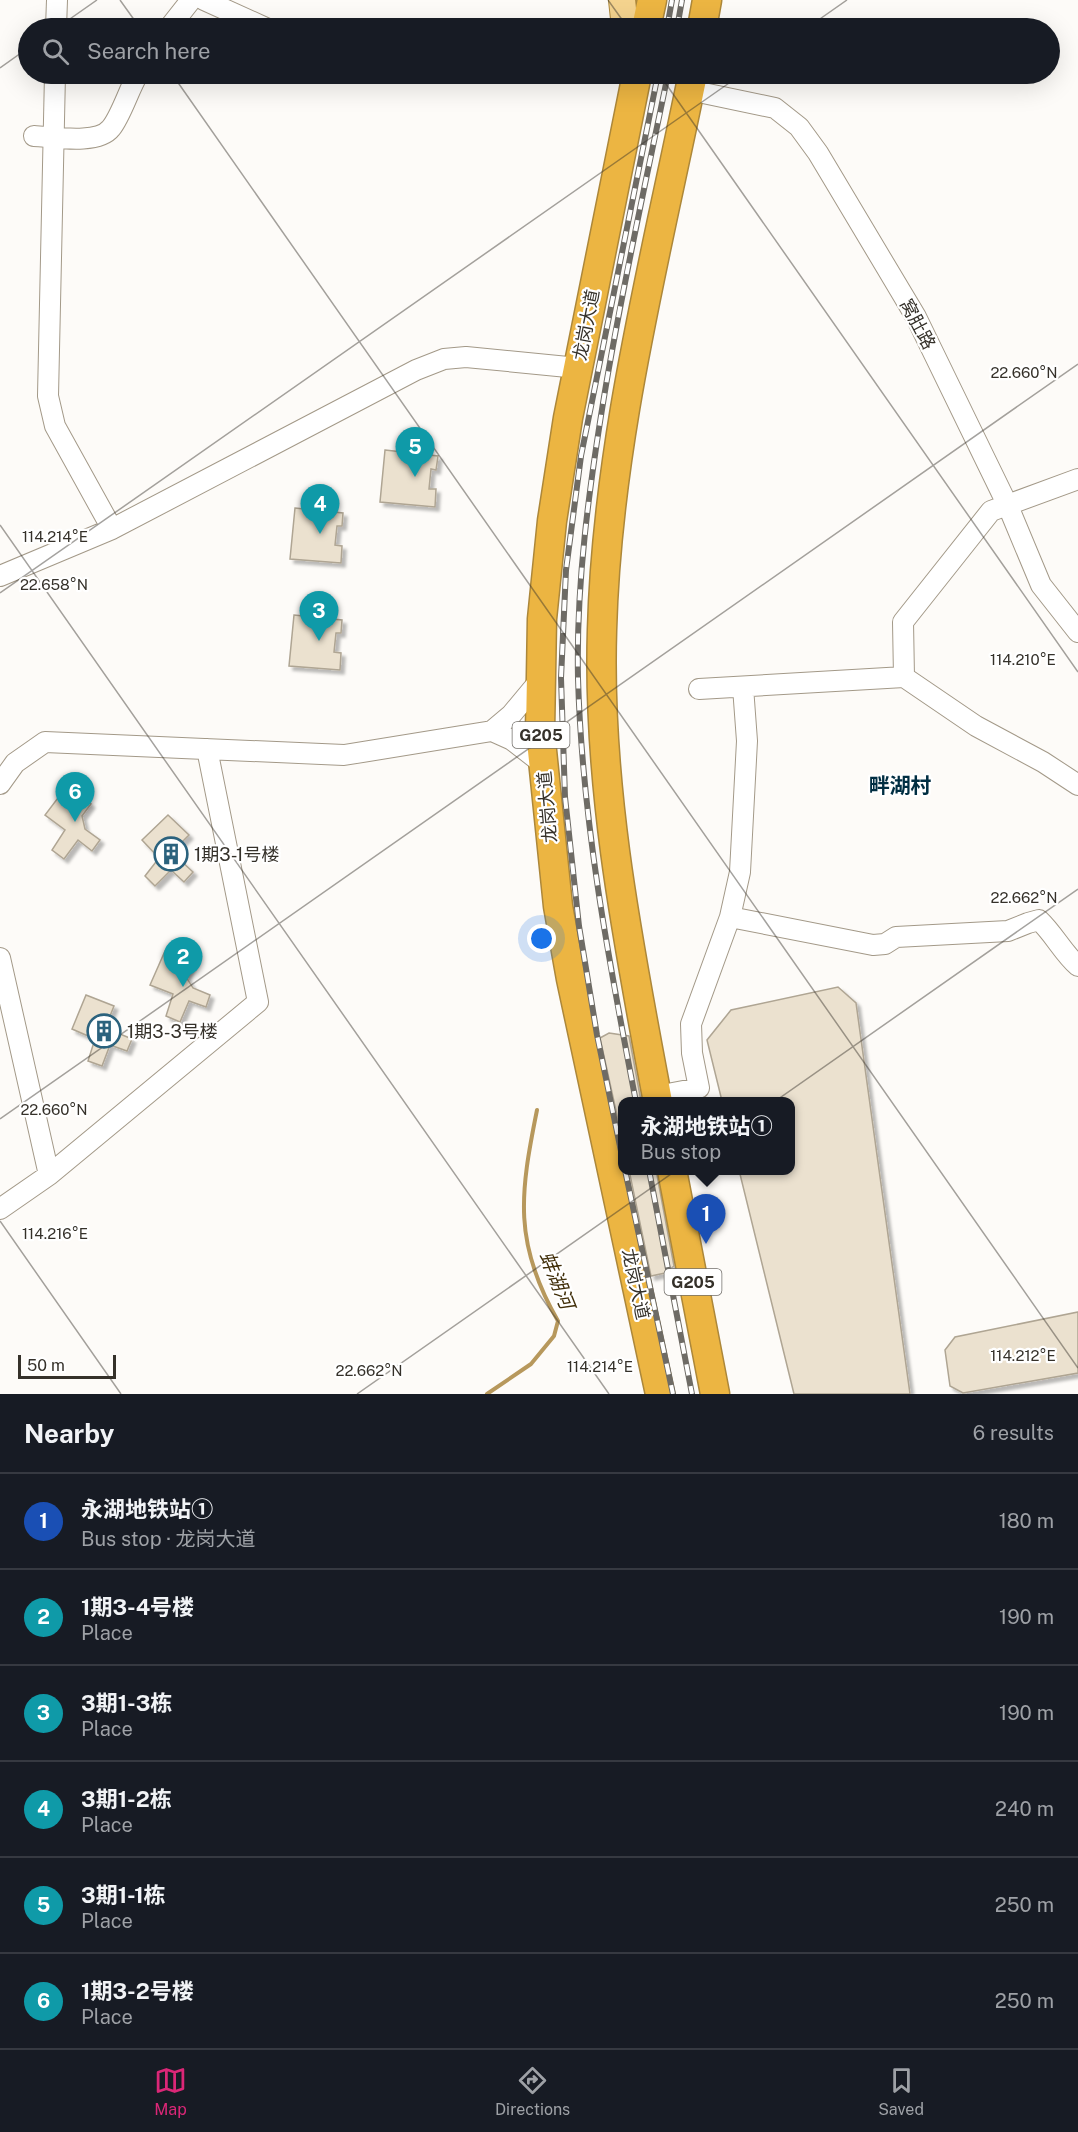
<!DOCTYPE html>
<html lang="en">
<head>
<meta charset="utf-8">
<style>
	:root { --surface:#171b24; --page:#20242c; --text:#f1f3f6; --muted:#9ea1a6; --line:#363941; --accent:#db2777 }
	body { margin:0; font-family:"Public Sans","Noto Sans SC",sans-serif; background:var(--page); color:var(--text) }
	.scale { position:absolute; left:18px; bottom:15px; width:98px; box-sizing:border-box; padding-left:6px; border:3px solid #35312a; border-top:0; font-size:16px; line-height:21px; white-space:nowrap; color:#35312a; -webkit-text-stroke:4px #fff; paint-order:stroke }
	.you { position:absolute; left:542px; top:939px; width:21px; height:21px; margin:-15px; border:4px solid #fff; border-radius:50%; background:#1a73e8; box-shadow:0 0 0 9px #1a73e833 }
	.badge { display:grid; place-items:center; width:39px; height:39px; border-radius:50%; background:var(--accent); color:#fff; font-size:20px; font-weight:700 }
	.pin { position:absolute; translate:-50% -50px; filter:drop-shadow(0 2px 3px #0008) }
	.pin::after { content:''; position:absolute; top:32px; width:21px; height:18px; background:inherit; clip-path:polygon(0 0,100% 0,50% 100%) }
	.popup { position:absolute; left:618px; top:1097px; width:177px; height:78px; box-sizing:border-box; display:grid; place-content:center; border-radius:12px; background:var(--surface); filter:drop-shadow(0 2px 4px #0005); font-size:20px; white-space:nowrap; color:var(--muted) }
	.popup b { font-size:22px; color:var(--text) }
	.popup::after { content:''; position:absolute; left:50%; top:100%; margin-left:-12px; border:12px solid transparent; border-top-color:var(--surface) }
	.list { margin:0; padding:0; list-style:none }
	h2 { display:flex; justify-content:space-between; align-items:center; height:78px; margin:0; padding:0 24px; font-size:26px }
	h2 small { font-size:20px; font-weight:400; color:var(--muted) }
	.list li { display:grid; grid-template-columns:39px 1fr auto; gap:18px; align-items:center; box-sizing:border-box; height:96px; padding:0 24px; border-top:2px solid var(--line) }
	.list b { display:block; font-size:22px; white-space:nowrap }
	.list p { margin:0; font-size:20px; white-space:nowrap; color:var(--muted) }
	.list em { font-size:20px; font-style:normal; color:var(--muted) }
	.icon { flex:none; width:33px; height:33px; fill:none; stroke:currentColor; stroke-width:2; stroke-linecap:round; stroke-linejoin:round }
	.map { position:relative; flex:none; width:1078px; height:1394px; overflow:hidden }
	.search { position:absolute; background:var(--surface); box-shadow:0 6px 24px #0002; left:18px; right:18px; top:18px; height:66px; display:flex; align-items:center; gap:15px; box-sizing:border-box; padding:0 21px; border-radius:33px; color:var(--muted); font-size:22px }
	.sheet { height:654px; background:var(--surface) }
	nav { display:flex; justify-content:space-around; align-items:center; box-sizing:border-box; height:84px; border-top:2px solid var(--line); background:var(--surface); font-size:16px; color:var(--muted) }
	nav a { display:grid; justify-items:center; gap:3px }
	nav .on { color:var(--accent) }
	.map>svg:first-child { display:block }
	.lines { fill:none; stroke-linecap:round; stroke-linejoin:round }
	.stream { stroke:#b7985c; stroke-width:4 }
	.building { fill:#ebe1cf; stroke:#afa593; stroke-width:1.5; filter:url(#shadow) }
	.minor-casing { stroke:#a39988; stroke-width:22 }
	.major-casing { stroke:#ac873a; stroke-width:28 }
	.highway-casing { stroke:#ac873a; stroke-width:31 }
	.minor { stroke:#fff; stroke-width:20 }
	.major { stroke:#f4d38e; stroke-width:26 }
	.highway { stroke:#ecb542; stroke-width:28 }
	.rail-casing { stroke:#6e6b65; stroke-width:6 }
	.rail { stroke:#fff; stroke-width:4; stroke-dasharray:11; stroke-linecap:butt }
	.ticks { fill:none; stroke:#35312a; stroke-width:1.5; stroke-opacity:0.45 }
	.labels { text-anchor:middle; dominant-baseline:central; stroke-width:4.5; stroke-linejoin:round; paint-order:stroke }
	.shield { fill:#fff; stroke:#726f6a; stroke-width:1.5 }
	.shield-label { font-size:16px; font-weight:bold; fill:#35312a }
	.street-label { font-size:18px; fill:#35312a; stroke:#fff }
	.poi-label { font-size:18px; fill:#35312a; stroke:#fff; text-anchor:start }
	.water-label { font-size:20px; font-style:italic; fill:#412f0a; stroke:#fff }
	.quarter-label { font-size:21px; font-weight:bold; fill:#002e42; stroke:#fff }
	.ticks-label { font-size:15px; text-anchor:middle; fill:#35312a; stroke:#fff; stroke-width:4.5; stroke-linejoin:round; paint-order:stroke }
</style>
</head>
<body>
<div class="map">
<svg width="1078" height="1394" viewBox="0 0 1078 1394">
	<defs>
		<filter id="shadow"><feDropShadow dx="4" dy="4" stdDeviation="1.5" flood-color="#0004"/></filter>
	</defs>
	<rect width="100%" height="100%" fill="#fdfbf8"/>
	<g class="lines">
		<path class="stream" d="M487,1394L531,1364L554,1336L558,1321C513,1243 520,1194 537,1110"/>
	</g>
	<path class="building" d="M385,450L438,456L436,470L431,469L429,489H436L435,507L380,502Z
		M295,508L343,513L342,526H337L335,545L342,546L341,563L290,559Z
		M294,615L342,620L341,633H336L334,652L341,653L340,670L289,666Z
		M67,786L91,804L82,816L85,829L100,840L92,851L78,840L64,859L52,850L65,830L45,815Z
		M168,815L189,835L178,846L180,860L193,872L184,882L171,870L155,886L145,876L159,858L142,840Z
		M165,951L193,962L186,977L193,988L210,995L206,1007L189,1001L180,1022L166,1016L173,994L150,985Z
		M838,987L856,1003L910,1394H794L739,1170H790V1101H722L707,1040L731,1010Z
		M86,995L114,1006L108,1021L115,1032L132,1039L127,1051L110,1045L102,1066L88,1061L95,1039L72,1029Z
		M609,1033L629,1036L641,1101H622V1138L600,1038Z
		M629,1170H656L674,1266L665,1273L651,1276Z
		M1078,1312V1373L963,1393L950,1386L945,1350L955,1337Z"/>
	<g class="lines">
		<g class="minor-casing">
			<path id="minor" d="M204,0L266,28
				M56,28L57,0
				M169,28L191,0
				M55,74L48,396L55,426L112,529
				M689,90L775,108L799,127L818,153L916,317L1008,506L1041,585L1078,632
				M34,136C54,137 98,145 111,128C121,116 129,89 138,74
				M0,576L112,529L416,370L444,359L466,357L578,368
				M904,677L903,622L991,511L1078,479
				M541,679L511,715L492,731L512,740L543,764
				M699,689L904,677L976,726L1043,762L1078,785
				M0,784L15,763L45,742L344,755L492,731
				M730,917L873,945L885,944L896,937L1008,931L1028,923L1039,920C1054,934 1063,953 1078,966
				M0,958L49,1175
				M657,1096L699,1088L692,1053L691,1024L730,917L740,872L747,741L743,687
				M0,1209L49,1175L258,1002L207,749"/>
		</g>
		<g class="major-casing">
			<path id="major" d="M622,0L625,28"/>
		</g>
		<g class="highway-casing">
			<path id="highway" d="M646,28L652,0
				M702,28L707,0
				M637,74L568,418L552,521L542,619L540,731L558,906L571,979L660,1394
				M658,1102C629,947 597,789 602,630C607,442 656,257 693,74
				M672,1170L715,1394"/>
		</g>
		<use href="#minor" class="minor"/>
		<use href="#major" class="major"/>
		<use href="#highway" class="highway"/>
		<g class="rail-casing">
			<path id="rail" d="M667,28L672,0
				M677,28L682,0
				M636,1102C609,962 582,821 578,678C576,584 589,489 604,397C622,288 646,181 668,74
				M622,1156L597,1035L579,926L565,797L561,678L566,570L581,456L658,74
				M625,1170L673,1394
				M649,1170L692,1394"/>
		</g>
		<use href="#rail" class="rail"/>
	</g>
	<path class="ticks" d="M120,0L140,28M608,0L628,28M57,28L97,0M807,28L847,0M0,68L28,48M172,74L1078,1368M659,74L1078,672M0,525L609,1394M0,593L742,74M0,1119L1078,364M0,1221L121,1394M357,1394L1078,889"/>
	<defs>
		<g id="building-ring" transform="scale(1.725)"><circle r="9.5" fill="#fff" stroke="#2b627d" stroke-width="1.5"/><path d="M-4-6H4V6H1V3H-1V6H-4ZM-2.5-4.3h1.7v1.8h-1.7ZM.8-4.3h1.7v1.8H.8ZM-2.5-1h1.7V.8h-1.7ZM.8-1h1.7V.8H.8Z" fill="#2b627d"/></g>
	</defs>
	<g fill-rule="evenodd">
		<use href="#building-ring" x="171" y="854"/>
		<use href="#building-ring" x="104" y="1031"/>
	</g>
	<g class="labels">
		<g class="shield">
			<rect x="512.5" y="722" width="57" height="26" rx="4.5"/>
			<rect x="664.5" y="1269" width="57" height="26" rx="4.5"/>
		</g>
		<g class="shield-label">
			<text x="541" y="735">G205</text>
			<text x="693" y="1282">G205</text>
		</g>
		<g class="street-label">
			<text transform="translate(918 324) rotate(62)">窝肚路</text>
			<text transform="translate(586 325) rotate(-79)">龙岗大道</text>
			<text transform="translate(547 807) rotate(-95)">龙岗大道</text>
			<text transform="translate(636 1284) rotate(78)">龙岗大道</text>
		</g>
		<g class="poi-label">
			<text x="194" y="854">1期3-1号楼</text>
			<text x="127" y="1031">1期3-3号楼</text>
		</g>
		<g class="water-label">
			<text transform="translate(557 1280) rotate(68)">蚌湖河</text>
		</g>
		<g class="quarter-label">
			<text x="900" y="785">畔湖村</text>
		</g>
	</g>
	<g class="ticks-label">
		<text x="1024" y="378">22.660°N</text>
		<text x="55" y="542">114.214°E</text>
		<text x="54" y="590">22.658°N</text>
		<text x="1023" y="665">114.210°E</text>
		<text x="1024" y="903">22.662°N</text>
		<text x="54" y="1115">22.660°N</text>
		<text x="55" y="1239">114.216°E</text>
		<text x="1023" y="1361">114.212°E</text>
		<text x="600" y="1372">114.214°E</text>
		<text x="369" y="1376">22.662°N</text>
	</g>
</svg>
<div class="scale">50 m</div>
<div class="you"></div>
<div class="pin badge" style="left:706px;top:1244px;background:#1a4fb4">1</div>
<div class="popup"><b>永湖地铁站①</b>Bus stop</div>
<div class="pin badge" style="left:183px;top:987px;background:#0f9aa8">2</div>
<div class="pin badge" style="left:319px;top:641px;background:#0f9aa8">3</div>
<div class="pin badge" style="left:320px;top:534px;background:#0f9aa8">4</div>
<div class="pin badge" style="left:415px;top:477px;background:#0f9aa8">5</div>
<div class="pin badge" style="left:75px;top:822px;background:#0f9aa8">6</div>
<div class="search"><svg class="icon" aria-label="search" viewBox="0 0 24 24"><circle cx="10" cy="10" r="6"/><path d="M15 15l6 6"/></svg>Search here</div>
</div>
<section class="sheet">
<h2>Nearby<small>6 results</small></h2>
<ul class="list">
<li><span class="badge" style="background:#1a4fb4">1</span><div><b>永湖地铁站①</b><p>Bus stop · 龙岗大道</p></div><em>180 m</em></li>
<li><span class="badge" style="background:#0f9aa8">2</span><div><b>1期3-4号楼</b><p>Place</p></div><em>190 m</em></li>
<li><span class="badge" style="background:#0f9aa8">3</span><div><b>3期1-3栋</b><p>Place</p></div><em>190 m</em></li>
<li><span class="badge" style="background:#0f9aa8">4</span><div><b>3期1-2栋</b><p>Place</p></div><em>240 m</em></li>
<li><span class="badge" style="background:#0f9aa8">5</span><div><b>3期1-1栋</b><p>Place</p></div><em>250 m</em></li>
<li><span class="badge" style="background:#0f9aa8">6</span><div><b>1期3-2号楼</b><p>Place</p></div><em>250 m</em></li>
</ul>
</section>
<nav>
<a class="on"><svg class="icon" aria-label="map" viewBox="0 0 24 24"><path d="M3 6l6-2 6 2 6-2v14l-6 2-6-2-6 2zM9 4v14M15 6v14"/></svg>Map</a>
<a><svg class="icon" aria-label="directions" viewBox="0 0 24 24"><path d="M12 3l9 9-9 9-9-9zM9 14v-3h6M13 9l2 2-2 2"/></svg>Directions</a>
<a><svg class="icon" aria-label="saved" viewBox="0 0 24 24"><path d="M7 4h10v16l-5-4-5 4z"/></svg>Saved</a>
</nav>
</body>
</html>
